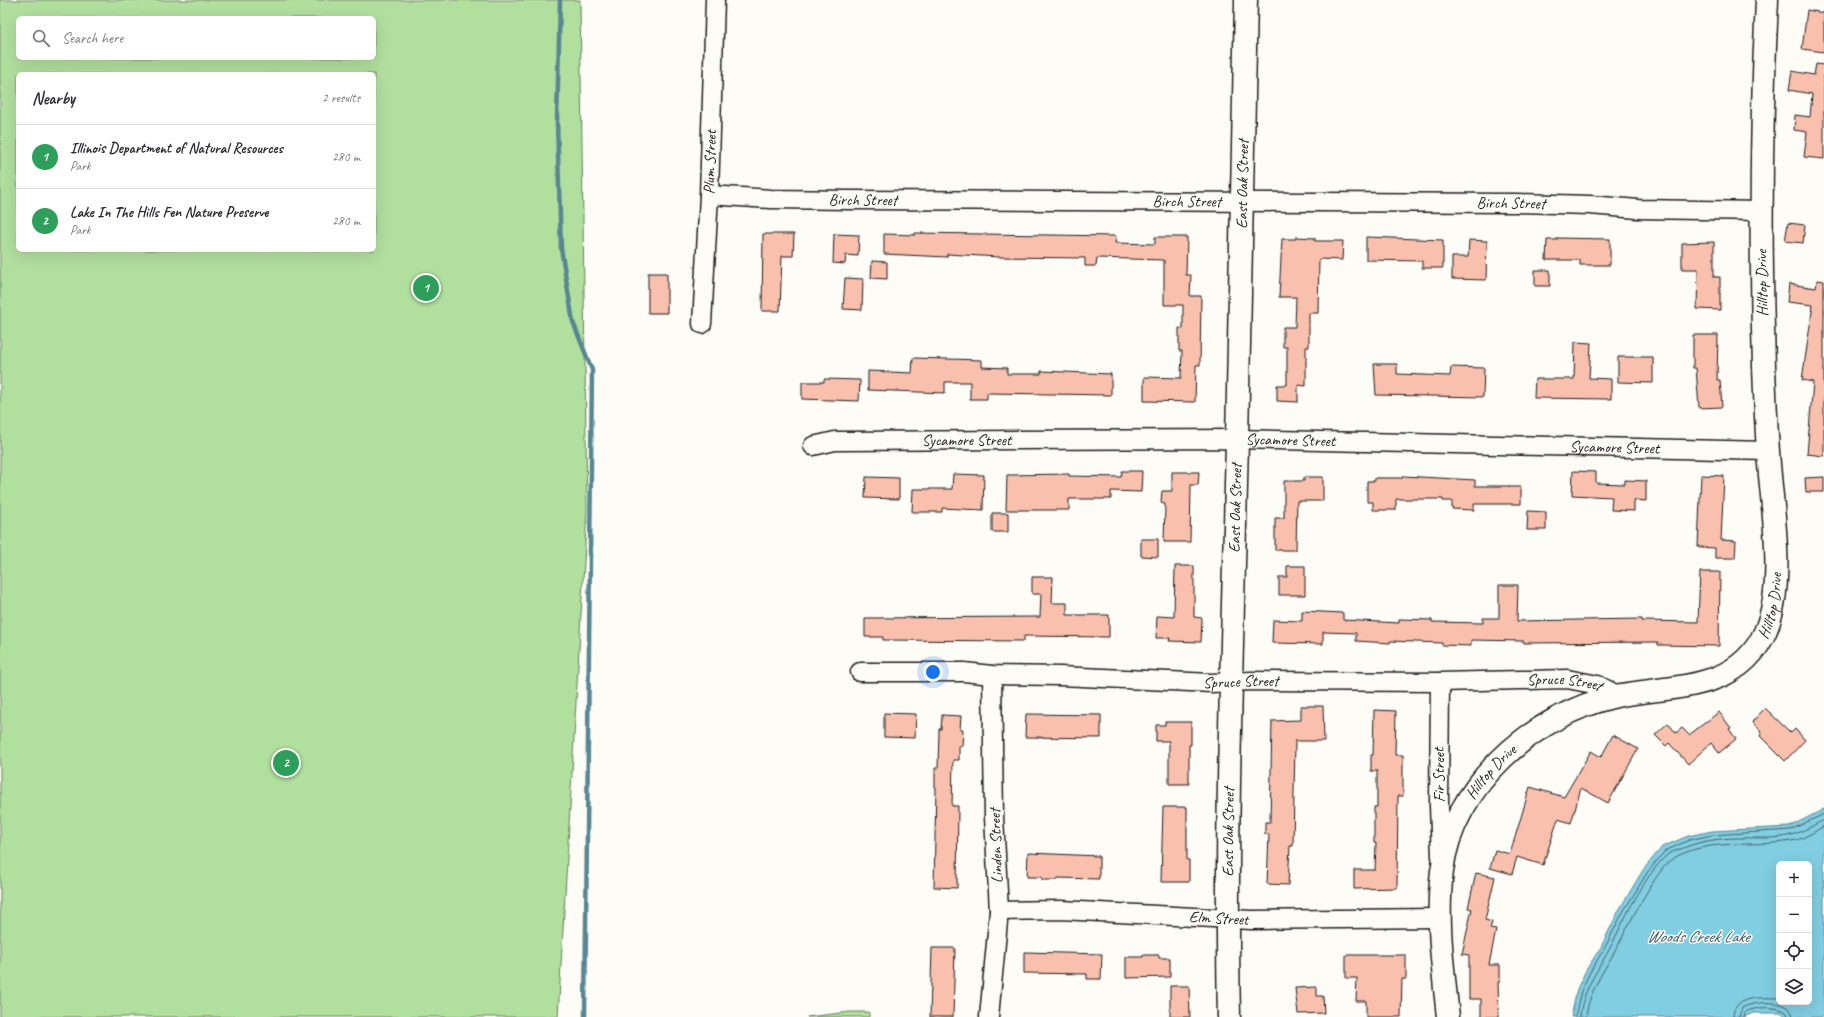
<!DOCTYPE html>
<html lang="en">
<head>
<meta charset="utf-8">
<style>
	:root { --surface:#fff; --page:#f7f7f7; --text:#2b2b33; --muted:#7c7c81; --line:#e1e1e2; --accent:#0f766e }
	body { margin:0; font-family:Caveat,sans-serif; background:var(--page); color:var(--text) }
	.controls { position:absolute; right:12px; bottom:12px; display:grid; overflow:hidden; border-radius:6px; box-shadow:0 4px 16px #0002 }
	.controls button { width:36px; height:36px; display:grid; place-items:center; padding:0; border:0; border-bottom:1px solid var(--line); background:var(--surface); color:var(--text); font:20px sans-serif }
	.you { position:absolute; left:933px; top:672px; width:14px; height:14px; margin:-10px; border:3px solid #fff; border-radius:50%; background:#1a73e8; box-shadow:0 0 0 6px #1a73e833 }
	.badge { display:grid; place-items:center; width:26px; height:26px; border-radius:50%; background:var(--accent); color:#fff; font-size:13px; font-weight:700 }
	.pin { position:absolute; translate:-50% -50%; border:2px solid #fff; box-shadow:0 1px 4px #0006 }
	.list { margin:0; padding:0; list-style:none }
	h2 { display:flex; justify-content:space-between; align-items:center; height:52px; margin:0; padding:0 16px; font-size:17px }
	h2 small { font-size:13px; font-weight:400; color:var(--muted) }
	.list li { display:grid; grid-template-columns:26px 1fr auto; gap:12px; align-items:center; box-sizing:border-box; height:64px; padding:0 16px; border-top:1px solid var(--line) }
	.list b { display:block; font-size:15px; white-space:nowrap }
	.list p { margin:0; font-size:13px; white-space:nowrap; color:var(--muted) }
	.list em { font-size:13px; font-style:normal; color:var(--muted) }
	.icon { flex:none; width:22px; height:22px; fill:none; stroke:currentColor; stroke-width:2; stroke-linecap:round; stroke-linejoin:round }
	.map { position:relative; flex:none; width:1824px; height:1017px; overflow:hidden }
	.search { position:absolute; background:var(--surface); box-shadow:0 4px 16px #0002; left:16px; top:16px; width:360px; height:44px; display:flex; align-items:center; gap:10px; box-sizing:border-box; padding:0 14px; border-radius:6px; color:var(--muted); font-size:15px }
	.panel { position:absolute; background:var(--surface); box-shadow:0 4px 16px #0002; left:16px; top:72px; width:360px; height:180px; border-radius:6px }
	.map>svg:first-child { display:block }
	.green { fill:#b1df9e; stroke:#667e5d; fill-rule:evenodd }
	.water { fill:#81cde1; stroke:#598692; fill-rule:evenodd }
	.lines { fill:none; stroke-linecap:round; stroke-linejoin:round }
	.shore { stroke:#44636b; stroke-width:1 }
	.stream { stroke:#598692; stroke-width:4.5 }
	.building { fill:#f9c0ae; stroke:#1c1c1c }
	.minor-casing { stroke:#1c1c1c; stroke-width:21 }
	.tertiary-casing { stroke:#1c1c1c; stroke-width:25 }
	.minor { stroke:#fdfcf7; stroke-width:18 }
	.tertiary { stroke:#fdfcf7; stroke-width:22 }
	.labels { text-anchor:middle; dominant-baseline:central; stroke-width:3; stroke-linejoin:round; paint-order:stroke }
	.street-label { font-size:16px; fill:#1c1c1c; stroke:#fdfcf7 }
	.water-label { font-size:17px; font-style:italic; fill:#3f5a61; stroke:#fdfcf7 }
</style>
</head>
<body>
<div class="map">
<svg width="1824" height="1017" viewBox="0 0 1824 1017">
	<rect width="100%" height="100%" fill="#fdfcf7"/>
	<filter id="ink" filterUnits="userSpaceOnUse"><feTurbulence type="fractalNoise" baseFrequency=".025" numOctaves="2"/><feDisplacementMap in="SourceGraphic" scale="8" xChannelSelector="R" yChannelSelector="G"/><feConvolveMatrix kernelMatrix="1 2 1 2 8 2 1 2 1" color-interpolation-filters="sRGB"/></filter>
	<g filter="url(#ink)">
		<path class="green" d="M0,0H580L587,510L558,1017H0ZM18,18H374V58H18ZM18,74H374V250H18Z
			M850,1012H869V1017H807Z"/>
		<path class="water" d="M1824,809V1017H1786L1780,1013H1753L1744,1017H1571L1577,989L1586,970L1601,947L1619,910L1643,870L1662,847L1688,836L1712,831L1789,827ZM1779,864H1809V1002H1779Z"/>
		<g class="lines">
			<path class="shore" d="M1575,1017L1581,991L1590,972L1604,949L1623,912L1647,873L1665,851L1689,840L1712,835L1790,830L1824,814
				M1580,1017C1582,988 1602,966 1614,940C1626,915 1646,874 1667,855C1670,852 1676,851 1681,849C1699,841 1720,838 1740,838C1757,837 1775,840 1791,835C1802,832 1814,825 1824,820
				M1586,1017C1589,988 1608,966 1621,940C1629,923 1658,868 1672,859C1708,837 1752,848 1791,841C1802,840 1814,832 1824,826
				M1733,1017C1733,994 1763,998 1779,998
				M1739,1017L1742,1008C1753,1001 1792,998 1793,1017
				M1744,1017L1745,1012C1755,1007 1778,1005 1787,1013L1788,1017"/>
			<path class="stream" d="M560,0L557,122L561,248L573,322L592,370L585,1017"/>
		</g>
		<path class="building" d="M1807,10L1824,13V52L1802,49Z
			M1816,64L1824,65V159L1804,157L1807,132L1794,130L1795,115L1810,117L1812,94L1789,90L1792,71L1814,75Z
			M1788,223L1805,225L1803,243L1785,241Z
			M915,233L1116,236L1115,243L1155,244V237H1187L1186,275H1191L1190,296H1201L1200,365H1196L1195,402L1144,401V377L1181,378L1182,351H1179V328L1183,329V305H1164V260L1097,258L1096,266H1085V258L999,257L947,254V257L884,254V234L915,235Z
			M763,234H794L793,256H782L780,311H762Z
			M834,234L859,235L858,256L846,255L845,264L833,263Z
			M1296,237L1315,238V241H1343L1342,260L1319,259L1318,313H1309V347H1306V386L1298,385V402L1277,401V385H1287V347H1283V327H1295L1296,297H1279L1282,239H1296Z
			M1366,237L1443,240V268H1422V261L1366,260Z
			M1557,238L1610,239V265H1580V260H1546L1547,240H1557Z
			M1469,240L1487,241L1486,280L1452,279V257H1468Z
			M1714,242V277H1720V310L1697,309L1698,269H1682V243Z
			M872,261L887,262V279L871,278Z
			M1535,270H1550V286H1535Z
			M648,273H667V313H648Z
			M845,278L863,279L862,310L843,309Z
			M1817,280L1824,281V456L1807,454L1813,382L1802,380L1813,305L1787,302L1789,284L1816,288Z
			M1693,335H1718L1717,380H1720L1722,407L1699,408L1696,368H1693Z
			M1575,342L1591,343L1589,378L1611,379V399L1534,398L1535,379H1574Z
			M1618,357H1653V383L1618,382Z
			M913,358L982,360V367L1007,368V374H1041V371L1111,374V395L987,393V399H970V382H945V393L868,390V371L912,373Z
			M1374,364H1397V374L1450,376L1451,367L1484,368L1483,397L1376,395Z
			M824,379L860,380L859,401L802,399V382H824Z
			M1122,471H1142L1141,492L1111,491V499H1069V510H1006L1007,475L1069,474V476L1121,477Z
			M1573,471L1596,472V483L1625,484V480L1646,481V501L1634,500V511L1611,510L1612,497L1572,495Z
			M1172,472H1199L1198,485H1191L1190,542H1164L1165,504L1161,503L1162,491H1172Z
			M953,474L984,475L983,510L942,508V512H912L913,489H952Z
			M1701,475L1724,476L1721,540L1736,541L1735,558H1715V548L1698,547Z
			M1403,476L1475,480V486H1509V487H1521V504H1474V510L1452,509V501H1443V499H1396V510H1373V502H1367V481H1375V478H1403Z
			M866,477L899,478V499L865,498Z
			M1304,477H1323V501H1297L1296,550H1275V518H1284V481H1304Z
			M1824,477V492H1806L1805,478Z
			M1528,511L1546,512V530H1527Z
			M992,513H1008V532H992Z
			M1141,539H1158V557L1141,556Z
			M1175,566H1194V617L1202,618L1201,642L1169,641L1170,638H1156L1157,616L1174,617Z
			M1287,566H1305V595H1279V577H1287Z
			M1700,572H1720L1719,646L1658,645V642L1524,643V641L1471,640V646L1442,645V643L1390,641V643L1356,641V633L1323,632V644L1272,643L1273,620L1302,621V611L1343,613V620L1399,623V619L1432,620V622L1483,623V618H1499V585H1518L1517,621L1642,619V621L1698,622Z
			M1032,577H1053L1052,603H1067V615H1109V637L1024,636V641L883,640V637H865V618L1040,617L1041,594H1032Z
			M1301,706H1323L1324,741H1295L1293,846H1290L1288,885L1267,884L1269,834H1265V822H1270L1272,721L1301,720Z
			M1765,708L1791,733L1795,729L1805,740L1785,761L1760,736L1762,732L1752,722Z
			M1374,710L1396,711L1395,755H1403V796H1398L1397,888L1354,889V870H1375L1376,843H1374V807H1377V771H1371V755H1373Z
			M1719,712L1731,728L1729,729L1736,739L1719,753L1711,743L1688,764L1669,743L1666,746L1655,735L1668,723L1676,733L1682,728L1689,735Z
			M884,713L916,714L915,738L884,737Z
			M1026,714L1101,715V738L1025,737Z
			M942,715L961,716L960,730H963L962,746H959V760H953L952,806H958L957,888L934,887L936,787H935V768H938L939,729H941Z
			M1165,722H1191V745H1189V784H1169V741H1156V725H1165Z
			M1613,735L1638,749L1608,803L1581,788L1571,823L1558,819L1543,865L1517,857L1512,874L1490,868L1495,850L1510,854L1530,787L1564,797L1591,751L1601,757Z
			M1163,807H1187V860H1189V882H1161Z
			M1028,853L1099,856V879L1058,878V880H1042V877H1027Z
			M1476,873L1495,877L1485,920L1492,922L1490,929L1496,930L1489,965H1500V982H1498L1499,1017H1481V999H1469V955L1462,954L1472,909L1468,908Z
			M932,948H955L953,1017H930Z
			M1024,952L1102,954L1101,979H1087V974L1024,973Z
			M1143,955H1159V958H1170V977L1126,978V957H1143Z
			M1346,955H1406V979H1402L1401,1017H1366V1001H1356L1357,978H1346Z
			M1170,986H1189L1190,1017H1170Z
			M1317,987V996H1323L1324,1013L1298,1014L1295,988Z"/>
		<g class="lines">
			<g class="minor-casing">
				<g id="minor">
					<path id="s1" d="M709,195L771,199L850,200L1516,203L1590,205L1638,209L1761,211"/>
					<path id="s2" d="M702,324L709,195L715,0"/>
					<path id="s3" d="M813,446L835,441L1237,439L1768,451"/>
					<path id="s4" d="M860,672H964L992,675L1060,676L1212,683L1251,681L1440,682L1567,679L1598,685L1619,696"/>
					<path d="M1440,682L1439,806L1441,857"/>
					<path id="s5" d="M999,911L1061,910L1251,920L1439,918"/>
					<path d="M989,1017L999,911L994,817L992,675"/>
				</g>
			</g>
			<g class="tertiary-casing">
				<g id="tertiary">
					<path id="s6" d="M1229,1017C1225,824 1233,632 1237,440C1241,293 1243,146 1246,0"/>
					<path id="s7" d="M1448,1017C1443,968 1436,920 1442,871C1452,785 1535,714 1616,696C1670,685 1738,693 1765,632C1787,583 1771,504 1768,451C1766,423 1765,394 1764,366C1760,244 1761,122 1767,0"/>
				</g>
			</g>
			<use href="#minor" class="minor"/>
			<use href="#tertiary" class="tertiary"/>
		</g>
	</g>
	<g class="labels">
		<g class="street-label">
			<text stroke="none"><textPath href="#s2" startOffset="162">Plum Street</textPath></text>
			<text stroke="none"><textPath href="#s6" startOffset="833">East Oak Street</textPath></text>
			<text stroke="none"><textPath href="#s1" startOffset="154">Birch Street</textPath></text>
			<text stroke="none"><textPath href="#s1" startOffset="478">Birch Street</textPath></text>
			<text stroke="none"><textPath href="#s1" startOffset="802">Birch Street</textPath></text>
			<text transform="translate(1762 283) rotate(-91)">Hilltop Drive</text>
			<text stroke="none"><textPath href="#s3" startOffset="154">Sycamore Street</textPath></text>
			<text stroke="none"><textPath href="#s3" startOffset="478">Sycamore Street</textPath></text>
			<text stroke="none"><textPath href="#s3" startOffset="802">Sycamore Street</textPath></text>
			<text stroke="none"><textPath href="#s6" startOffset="509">East Oak Street</textPath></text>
			<text stroke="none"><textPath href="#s7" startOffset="606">Hilltop Drive</textPath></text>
			<text stroke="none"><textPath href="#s4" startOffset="381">Spruce Street</textPath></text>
			<text stroke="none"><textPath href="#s4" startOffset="705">Spruce Street</textPath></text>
			<text stroke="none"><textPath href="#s7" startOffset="259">Hilltop Drive</textPath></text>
			<text transform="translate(1439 775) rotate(-90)">Fir Street</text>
			<text stroke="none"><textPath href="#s6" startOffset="185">East Oak Street</textPath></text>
			<text transform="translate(996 846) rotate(-92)">Linden Street</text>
			<text stroke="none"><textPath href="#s5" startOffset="220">Elm Street</textPath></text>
		</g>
		<g class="water-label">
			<text x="1698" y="936">Woods Creek Lake</text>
		</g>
	</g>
</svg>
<div class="controls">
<button>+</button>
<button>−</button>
<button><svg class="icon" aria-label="locate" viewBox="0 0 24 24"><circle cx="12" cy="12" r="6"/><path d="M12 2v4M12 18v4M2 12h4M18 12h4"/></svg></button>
<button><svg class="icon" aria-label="layers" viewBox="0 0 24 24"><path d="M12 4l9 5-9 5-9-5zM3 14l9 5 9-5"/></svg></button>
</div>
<div class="you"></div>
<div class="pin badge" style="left:426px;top:288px;background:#2e9e5b">1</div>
<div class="pin badge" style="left:286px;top:763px;background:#2e9e5b">2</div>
<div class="search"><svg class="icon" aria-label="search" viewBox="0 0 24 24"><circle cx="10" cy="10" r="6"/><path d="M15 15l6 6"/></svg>Search here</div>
<section class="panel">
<h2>Nearby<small>2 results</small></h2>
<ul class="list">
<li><span class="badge" style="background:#2e9e5b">1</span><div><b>Illinois Department of Natural Resources</b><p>Park</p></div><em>280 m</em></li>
<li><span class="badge" style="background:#2e9e5b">2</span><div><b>Lake In The Hills Fen Nature Preserve</b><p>Park</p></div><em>280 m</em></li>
</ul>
</section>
</div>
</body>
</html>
